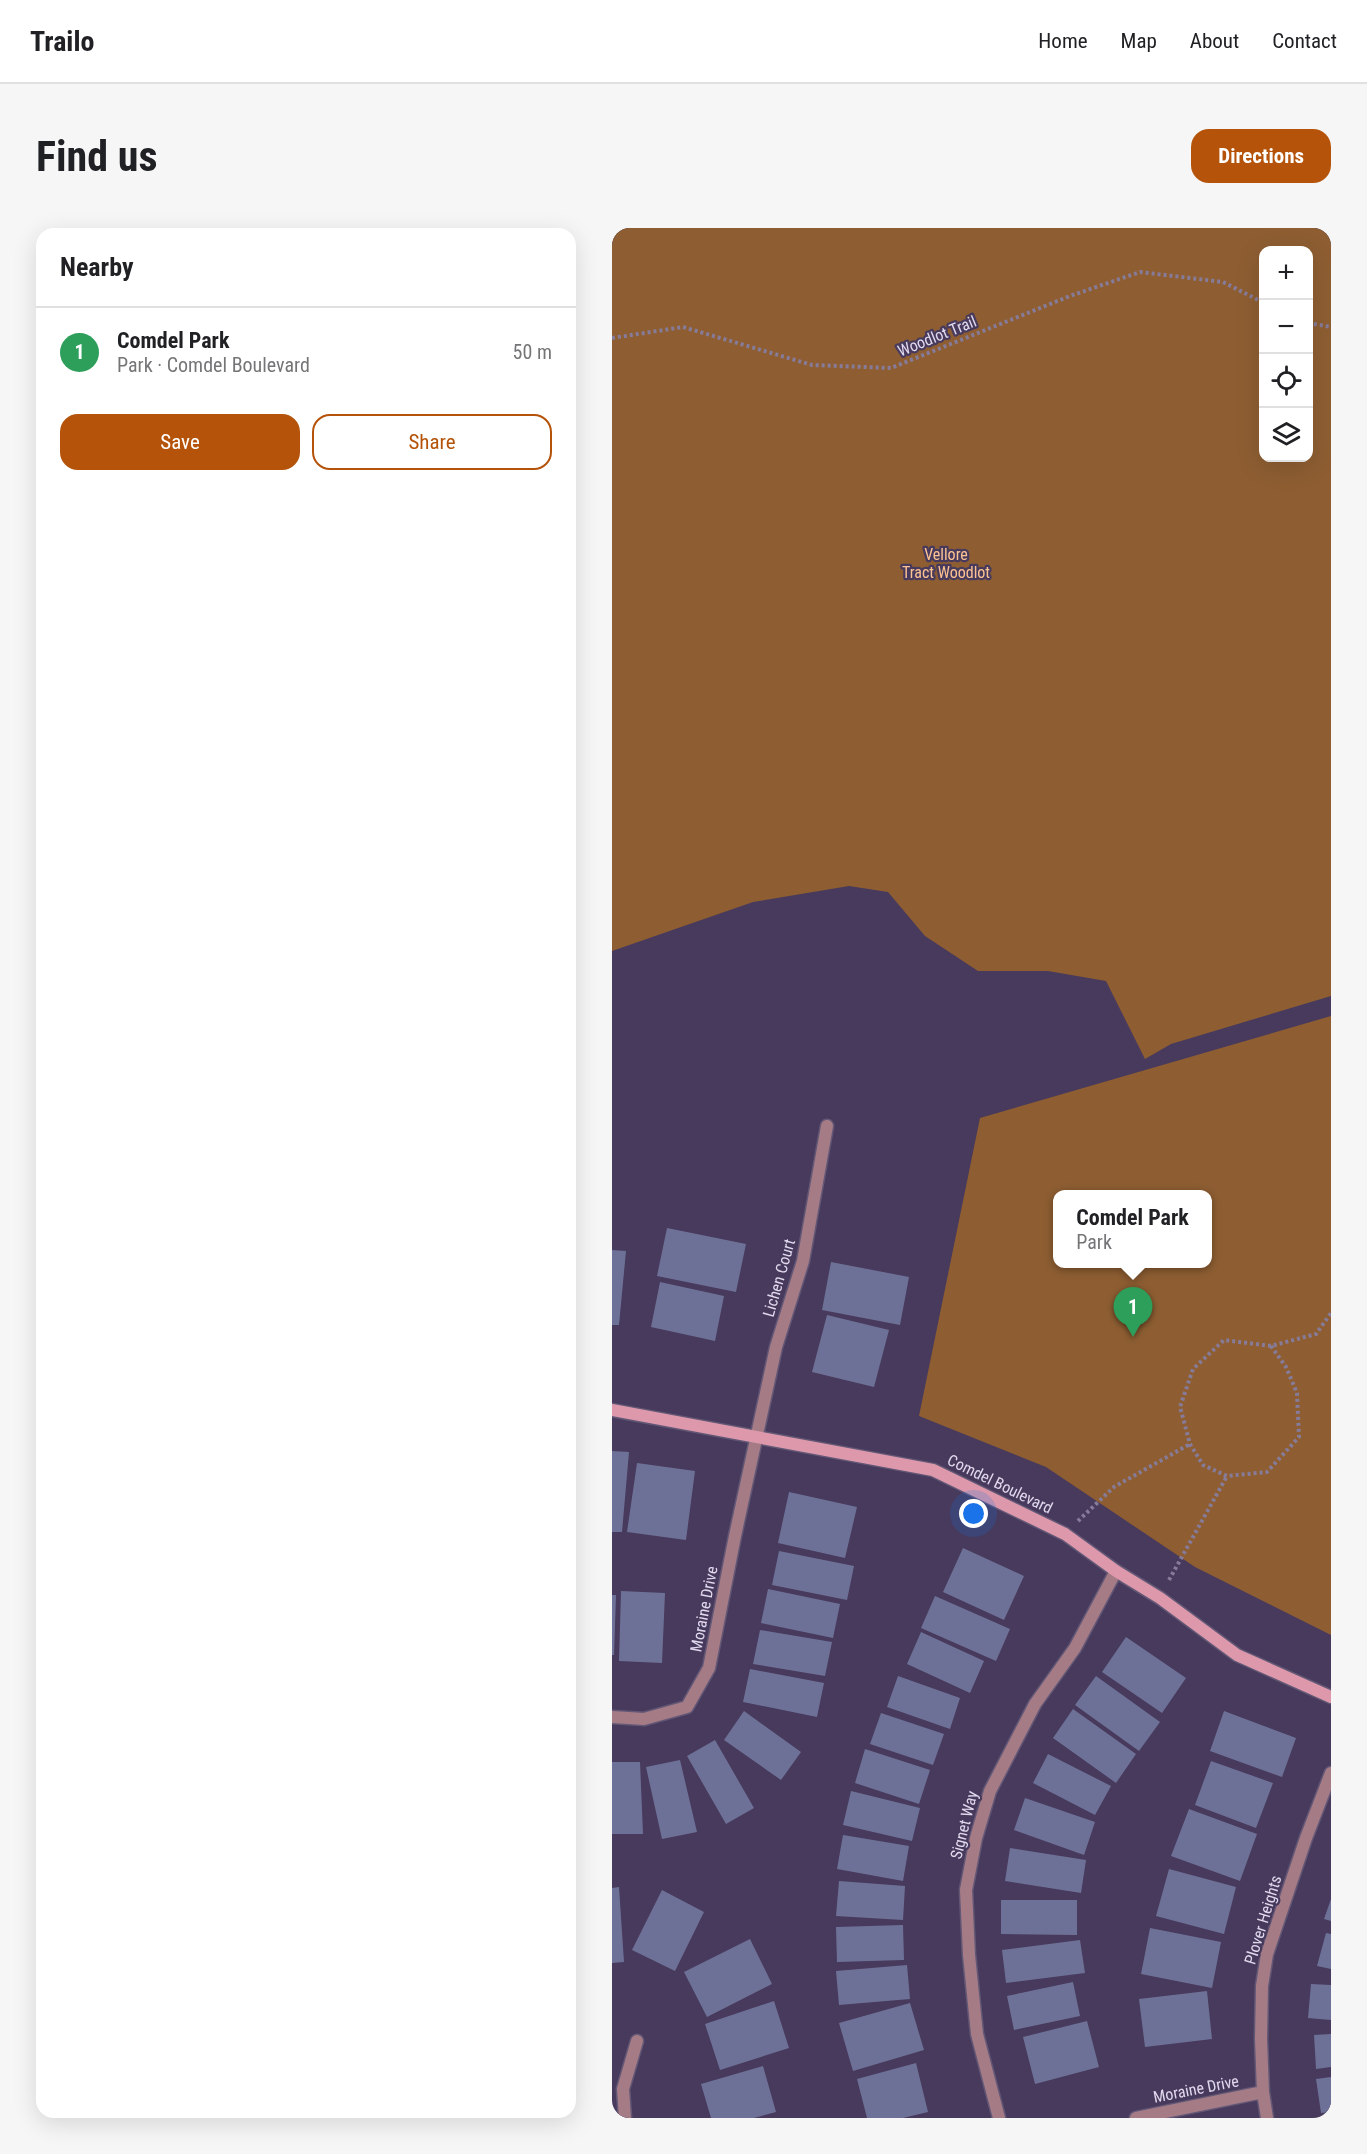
<!DOCTYPE html>
<html lang="en">
<head>
<meta charset="utf-8">
<style>
	:root { --surface:#fff; --page:#f6f6f6; --text:#202124; --muted:#757577; --line:#e0e0e0; --accent:#b45309 }
	body { margin:0; font-family:"Roboto Condensed",sans-serif; background:var(--page); color:var(--text) }
	.controls { position:absolute; right:18px; top:18px; display:grid; overflow:hidden; border-radius:12px; box-shadow:0 6px 24px #0002 }
	.controls button { width:54px; height:54px; display:grid; place-items:center; padding:0; border:0; border-bottom:2px solid var(--line); background:var(--surface); color:var(--text); font:30px sans-serif }
	.you { position:absolute; left:362px; top:1286px; width:21px; height:21px; margin:-15px; border:4px solid #fff; border-radius:50%; background:#1a73e8; box-shadow:0 0 0 9px #1a73e833 }
	.badge { display:grid; place-items:center; width:39px; height:39px; border-radius:50%; background:var(--accent); color:#fff; font-size:20px; font-weight:700 }
	.pin { position:absolute; translate:-50% -50px; filter:drop-shadow(0 2px 3px #0008) }
	.pin::after { content:''; position:absolute; top:32px; width:21px; height:18px; background:inherit; clip-path:polygon(0 0,100% 0,50% 100%) }
	.popup { position:absolute; left:441px; top:962px; width:159px; height:78px; box-sizing:border-box; display:grid; place-content:center; border-radius:12px; background:var(--surface); filter:drop-shadow(0 2px 4px #0005); font-size:20px; white-space:nowrap; color:var(--muted) }
	.popup b { font-size:22px; color:var(--text) }
	.popup::after { content:''; position:absolute; left:50%; top:100%; margin-left:-12px; border:12px solid transparent; border-top-color:var(--surface) }
	.list { margin:0; padding:0; list-style:none }
	h2 { display:flex; justify-content:space-between; align-items:center; height:78px; margin:0; padding:0 24px; font-size:26px }
	h2 small { font-size:20px; font-weight:400; color:var(--muted) }
	.list li { display:grid; grid-template-columns:39px 1fr auto; gap:18px; align-items:center; box-sizing:border-box; height:90px; padding:0 24px; border-top:2px solid var(--line) }
	.list b { display:block; font-size:22px; white-space:nowrap }
	.list p { margin:0; font-size:20px; white-space:nowrap; color:var(--muted) }
	.list em { font-size:20px; font-style:normal; color:var(--muted) }
	.actions { display:flex; gap:12px; padding:18px 24px }
	.actions a { flex:1; padding:14px 0; border:2px solid var(--accent); border-radius:18px; text-align:center; font-size:21px; color:var(--accent) }
	.actions .main { background:var(--accent); color:#fff }
	.icon { flex:none; width:33px; height:33px; fill:none; stroke:currentColor; stroke-width:2; stroke-linecap:round; stroke-linejoin:round }
	.map { position:relative; flex:none; width:719px; height:1890px; overflow:hidden; border-radius:18px }
	header { display:flex; align-items:center; gap:36px; box-sizing:border-box; height:84px; padding:0 30px; background:var(--surface); border-bottom:2px solid var(--line) }
	header strong { font-size:28px }
	nav { display:flex; gap:33px; margin-inline-start:auto; font-size:21px }
	.intro { display:flex; align-items:center; justify-content:space-between; box-sizing:border-box; height:144px; padding:0 36px }
	h1 { margin:0; font-size:42px }
	.button { padding:15px 27px; border-radius:18px; background:var(--accent); color:#fff; font-size:21px; font-weight:700 }
	main { display:flex; gap:36px; padding:0 36px }
	aside { flex:1; background:var(--surface); border-radius:18px; box-shadow:0 6px 24px #0002 }
	.map>svg:first-child { display:block }
	.green { fill:#8e5e32; fill-rule:evenodd }
	.building { fill:#6e7197 }
	.lines { fill:none; stroke-linecap:round; stroke-linejoin:round }
	.street-casing { stroke:#635776; stroke-width:15 }
	.secondary-casing { stroke:#635776; stroke-width:15 }
	.path { stroke:#867b98; stroke-width:4; stroke-dasharray:3 3; stroke-linecap:butt }
	.street { stroke:#a57b86; stroke-width:12 }
	.secondary { stroke:#dd99ab; stroke-width:12 }
	.labels { text-anchor:middle; dominant-baseline:central; stroke-width:4.5; stroke-linejoin:round; paint-order:stroke }
	.street-label { font-size:16px; fill:#e1d9ee; stroke:#473a5c }
	.park-label { font-size:16px; fill:#fdc392; stroke:#473a5c }
</style>
</head>
<body>
<header>
<strong>Trailo</strong>
<nav><a>Home</a><a>Map</a><a>About</a><a>Contact</a></nav>
</header>
<div class="intro"><h1>Find us</h1><a class="button">Directions</a></div>
<main>
<aside>
<h2>Nearby<small></small></h2>
<ul class="list">
<li><span class="badge" style="background:#2e9e5b">1</span><div><b>Comdel Park</b><p>Park · Comdel Boulevard</p></div><em>50 m</em></li>
</ul>
<div class="actions"><a class="main">Save</a><a>Share</a></div>
</aside>
<div class="map">
<svg width="719" height="1890" viewBox="0 0 719 1890">
	<rect width="100%" height="100%" fill="#473a5c"/>
	<path class="green" d="M0,0H719V768L559,816L533,831L494,753L436,743H366L313,708L276,664L237,658L141,674L0,723ZM652,22H696V230H652Z
		M719,788V1407L583,1339L434,1239L307,1188L368,890ZM596,966V1036H446V966Z"/>
	<path class="building" d="M55,1000L134,1016L124,1064L45,1048Z
		M0,1022L14,1023L7,1097H0Z
		M219,1034L297,1049L288,1097L210,1082Z
		M48,1054L112,1068L103,1113L39,1099Z
		M215,1087L277,1102L262,1159L200,1144Z
		M0,1223L17,1224L10,1304H0Z
		M25,1235L83,1243L74,1312L15,1304Z
		M177,1264L245,1279L233,1330L166,1315Z
		M351,1320L412,1348L392,1392L331,1364Z
		M167,1323L242,1338L235,1372L160,1357Z
		M156,1361L228,1376L221,1410L149,1395Z
		M9,1363L53,1365L50,1435L7,1433Z
		M0,1367H4L2,1427H0Z
		M323,1368L398,1401L384,1433L309,1400Z
		M148,1402L220,1414L213,1448L141,1436Z
		M309,1404L372,1433L358,1465L295,1436Z
		M514,1409L574,1450L550,1485L490,1444Z
		M138,1441L212,1455L205,1489L131,1474Z
		M286,1448L348,1470L338,1501L275,1479Z
		M484,1448L548,1494L527,1523L463,1477Z
		M461,1481L524,1526L504,1555L441,1510Z
		M132,1483L189,1524L169,1552L112,1512Z
		M612,1483L684,1510L670,1549L598,1523Z
		M269,1485L332,1506L321,1537L258,1516Z
		M103,1512L142,1580L114,1596L75,1528Z
		M253,1521L318,1542L307,1576L243,1555Z
		M436,1526L499,1558L483,1587L421,1555Z
		M68,1532L85,1604L50,1611L34,1539Z
		M599,1533L661,1555L644,1600L583,1577Z
		M0,1534H28L31,1606H0Z
		M239,1563L308,1580L300,1613L231,1597Z
		M413,1570L483,1594L472,1627L402,1602Z
		M577,1581L645,1606L628,1653L559,1628Z
		M231,1607L297,1618L291,1653L225,1641Z
		M398,1620L474,1632L469,1665L393,1653Z
		M557,1641L624,1659L612,1706L544,1688Z
		M227,1653L293,1658L291,1692L224,1688Z
		M7,1659L12,1734L0,1735V1660Z
		M50,1662L92,1684L63,1743L20,1722Z
		M719,1671V1693L712,1691Z
		M389,1672H465V1707L389,1706Z
		M291,1697L292,1732L225,1734L224,1699Z
		M538,1700L609,1714L600,1760L529,1746Z
		M714,1705L719,1706V1741L705,1738Z
		M138,1711L160,1756L95,1789L72,1744Z
		M468,1712L473,1745L394,1755L390,1722Z
		M295,1737L298,1771L227,1777L224,1743Z
		M461,1754L468,1788L402,1802L395,1768Z
		M699,1756L719,1757V1792L696,1790Z
		M595,1763L600,1811L533,1819L527,1771Z
		M162,1773L177,1820L108,1842L93,1796Z
		M298,1775L312,1822L241,1843L227,1795Z
		M475,1793L487,1839L423,1856L411,1809Z
		M719,1806V1839L704,1841L702,1807Z
		M304,1835L316,1884L291,1890H255L245,1851Z
		M151,1838L164,1884L142,1890H99L89,1856Z
		M719,1849V1884L709,1885L704,1851Z"/>
	<g class="lines">
		<g class="street-casing">
			<path id="street" d="M0,1489L32,1491L75,1479L97,1440L123,1308L164,1119L191,1033L215,898
				M13,1890L11,1861L25,1813
				M387,1890L365,1806L357,1727L354,1662L364,1610L378,1563L423,1476L463,1420L504,1343
				M524,1890L651,1864
				M655,1890L651,1864L649,1811L650,1758L655,1726L694,1610L719,1545"/>
		</g>
		<g class="secondary-casing">
			<path id="secondary" d="M0,1182L321,1242L453,1306L504,1343L548,1370L625,1427L719,1469"/>
		</g>
		<path class="path" d="M696,95L719,99
			M0,110L71,99L200,137L279,140L458,68L528,44L611,54L652,75
			M659,1118L674,1139L685,1165L687,1209L655,1244L615,1248L591,1237L578,1216L568,1179L581,1141L612,1112L659,1118L704,1106L719,1085
			M466,1293L502,1259L578,1216
			M557,1352L615,1248"/>
		<use href="#street" class="street"/>
		<use href="#secondary" class="secondary"/>
	</g>
	<g class="labels">
		<g class="street-label">
			<text transform="translate(325 108) rotate(-22)">Woodlot Trail</text>
			<text transform="translate(167 1050) rotate(-74)">Lichen Court</text>
			<text transform="translate(388 1256) rotate(26)">Comdel Boulevard</text>
			<text transform="translate(92 1381) rotate(-79)">Moraine Drive</text>
			<text transform="translate(352 1597) rotate(-76)">Signet Way</text>
			<text transform="translate(651 1692) rotate(-73)">Plover Heights</text>
			<text transform="translate(584 1861) rotate(-11)">Moraine Drive</text>
		</g>
		<g class="park-label">
			<text x="334" y="326">Vellore<tspan x="334" dy="18">Tract Woodlot</tspan></text>
		</g>
	</g>
</svg>
<div class="controls">
<button>+</button>
<button>−</button>
<button><svg class="icon" aria-label="locate" viewBox="0 0 24 24"><circle cx="12" cy="12" r="6"/><path d="M12 2v4M12 18v4M2 12h4M18 12h4"/></svg></button>
<button><svg class="icon" aria-label="layers" viewBox="0 0 24 24"><path d="M12 4l9 5-9 5-9-5zM3 14l9 5 9-5"/></svg></button>
</div>
<div class="you"></div>
<div class="pin badge" style="left:521px;top:1109px;background:#2e9e5b">1</div>
<div class="popup"><b>Comdel Park</b>Park</div>
</div>
</main>
</body>
</html>
